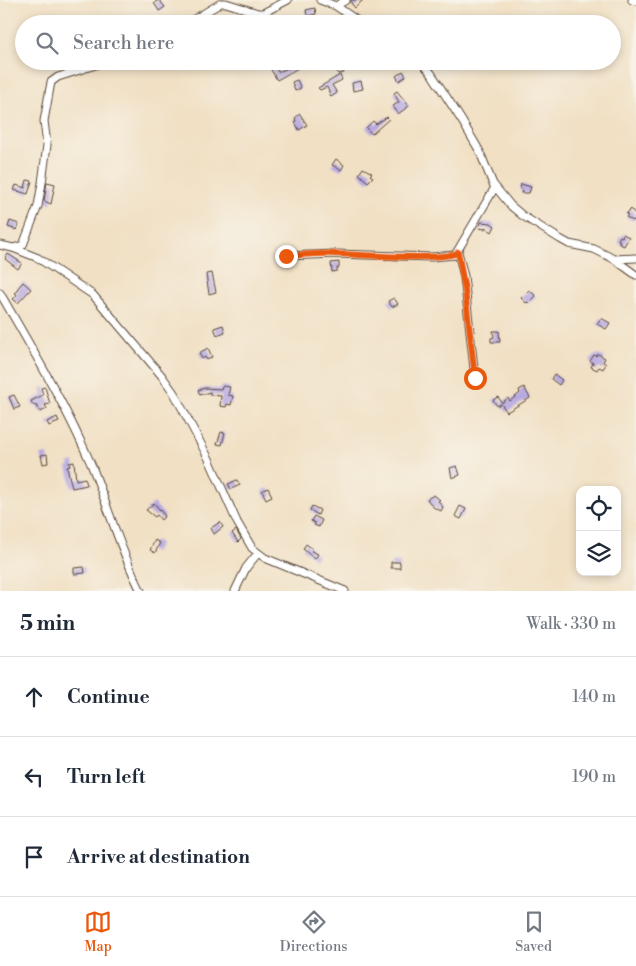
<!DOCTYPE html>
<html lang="en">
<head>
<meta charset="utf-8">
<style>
	:root { --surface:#fff; --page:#f6f6f7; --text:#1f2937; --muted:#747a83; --line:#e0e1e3; --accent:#ea580c }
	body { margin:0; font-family:"Libre Bodoni",serif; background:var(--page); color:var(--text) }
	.controls { position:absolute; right:15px; bottom:15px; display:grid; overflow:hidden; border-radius:10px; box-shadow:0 2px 8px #0003 }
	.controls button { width:45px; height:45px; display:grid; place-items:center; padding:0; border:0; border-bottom:1px solid var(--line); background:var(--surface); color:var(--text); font:25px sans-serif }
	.stop { position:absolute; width:15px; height:15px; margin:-11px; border:4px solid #ea580c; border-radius:50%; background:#fff }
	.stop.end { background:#ea580c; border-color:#fff; box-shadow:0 1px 5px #0008 }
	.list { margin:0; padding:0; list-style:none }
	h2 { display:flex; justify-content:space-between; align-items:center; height:65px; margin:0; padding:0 20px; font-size:21px }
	h2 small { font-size:16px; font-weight:400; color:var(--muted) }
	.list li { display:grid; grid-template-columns:32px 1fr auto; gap:15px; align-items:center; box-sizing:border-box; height:80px; padding:0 20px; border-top:1px solid var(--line) }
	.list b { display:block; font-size:19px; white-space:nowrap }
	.list em { font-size:16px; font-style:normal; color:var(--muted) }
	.icon { flex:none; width:28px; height:28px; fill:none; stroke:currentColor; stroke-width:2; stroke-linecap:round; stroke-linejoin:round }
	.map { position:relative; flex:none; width:636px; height:591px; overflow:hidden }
	.search { position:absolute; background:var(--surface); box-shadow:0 2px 8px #0003; left:15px; right:15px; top:15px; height:55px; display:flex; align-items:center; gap:12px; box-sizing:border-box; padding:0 18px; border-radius:28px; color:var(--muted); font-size:19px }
	.sheet { height:305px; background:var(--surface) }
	nav { display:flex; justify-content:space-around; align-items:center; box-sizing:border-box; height:70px; border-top:1px solid var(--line); background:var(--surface); font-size:14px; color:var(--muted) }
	nav a { display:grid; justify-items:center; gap:2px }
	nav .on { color:var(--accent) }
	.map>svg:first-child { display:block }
	.building { fill:#b7a9e1 }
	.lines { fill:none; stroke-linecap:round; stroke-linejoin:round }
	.minor-casing { stroke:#564537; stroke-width:9 }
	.minor { stroke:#fff; stroke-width:7 }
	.route { stroke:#ea580c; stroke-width:6 }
</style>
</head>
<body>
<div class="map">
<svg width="636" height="591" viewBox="0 0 636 591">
	<rect width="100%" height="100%" fill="#f7f3e8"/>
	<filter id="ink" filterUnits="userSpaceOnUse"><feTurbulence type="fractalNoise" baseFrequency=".02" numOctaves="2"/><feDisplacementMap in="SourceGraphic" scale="10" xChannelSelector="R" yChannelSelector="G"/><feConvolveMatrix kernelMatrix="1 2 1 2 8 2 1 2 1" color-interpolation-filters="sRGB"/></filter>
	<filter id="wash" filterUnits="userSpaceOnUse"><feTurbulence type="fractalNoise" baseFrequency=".0096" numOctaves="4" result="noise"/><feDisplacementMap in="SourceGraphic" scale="20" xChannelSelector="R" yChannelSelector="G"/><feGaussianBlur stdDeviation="1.12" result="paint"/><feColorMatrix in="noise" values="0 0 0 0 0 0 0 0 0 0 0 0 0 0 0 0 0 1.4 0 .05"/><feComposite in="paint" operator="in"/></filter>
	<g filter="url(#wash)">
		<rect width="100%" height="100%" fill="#f1e0c4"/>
		<g id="blocks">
			<path class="building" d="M159,0L165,7L159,11L154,3Z
				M351,0H363L355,8L351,3Z
				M315,8L316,14L307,16L306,10Z
				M266,61H272L278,72L298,64L300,67L277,80Z
				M335,61L342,66L344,73L338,74Z
				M403,71L406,76L399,81L396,76Z
				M340,75L342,80L332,85L337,93L331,97L327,87L320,90L318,88Z
				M297,80L301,88L295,91L292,82Z
				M361,81L363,89L353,91L352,83Z
				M397,91L409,106L398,114L393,106L399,102L394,93Z
				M300,114L307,125L299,130L295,122L296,121L295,118Z
				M387,117L389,119L372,134L366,128L373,121L376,124Z
				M336,159L344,165L341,170L332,165Z
				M363,168L372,173L370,175L373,177L368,182L359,174Z
				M27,180L32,181L28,194L14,190L16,185L25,188Z
				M47,182L55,184L51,204L44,201Z
				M521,184L531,187L529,193H521L522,190L520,189Z
				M631,209L636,215V218L633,221L626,217L628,215L626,214Z
				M10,221L19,224L17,230L8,227Z
				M481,222L491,223L495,226L492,232L485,227V229L479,228Z
				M623,234L629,237L624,246L618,243L620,241L618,240L620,236L622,237Z
				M8,254L22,263L18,269L5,259Z
				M339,262V268H337V271L332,272L331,263Z
				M212,273L216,292L209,294L206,274Z
				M23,282L31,289L18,303L13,299L17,295L15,293L19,290L17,289Z
				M529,290L536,296L529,303L527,302L526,303L521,298Z
				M394,298L398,304L392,307L388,301Z
				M601,318L610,323L606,329L597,324Z
				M223,325L225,332L217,335L214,328Z
				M493,331H499L500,342H491V338L494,337Z
				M208,348L212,357L207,360L205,357L202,359L199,353Z
				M598,354L605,358L603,362L606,364L603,369L599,367L597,370L591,367L593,363L590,361L594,355L596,356Z
				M554,374L562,380L559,385L551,379Z
				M222,386L230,387L228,395L233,396L231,405L227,404L226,407L220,406L221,396L210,395V392L200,395L198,390L205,388L221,389Z
				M45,387L50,404L45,405L47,409L40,412L37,406L33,405L31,401L43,395L41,388Z
				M524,387L530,398L507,412L501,404L497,406L493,400L498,397L502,403L508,398L510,401L520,393L519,390Z
				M14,395L20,407L14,409L9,397Z
				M57,417L59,422L49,426L47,422Z
				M221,432L225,433L222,445L217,444Z
				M47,454L48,463L43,464L41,455Z
				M74,462L76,480L85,478L87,485L72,488L67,467L70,466L69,463Z
				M457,466L460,475L452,478L450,468Z
				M237,480L240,485L231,489L228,484Z
				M268,488L272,496L266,499L262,491Z
				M434,495L440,500L438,501L443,507L441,511L433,507L427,499Z
				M154,503L165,516L161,520L157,515L155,517L146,510Z
				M312,506L320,510L318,515L310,510Z
				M460,506L466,509L461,519L455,516Z
				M314,516L322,520L319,527L314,525L315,523L311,521Z
				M220,522L223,527L214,534L211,528Z
				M236,530L241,539L238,542L232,533Z
				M155,540L160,543L155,553L150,550Z
				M306,544L313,549L311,551L318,554L315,559L303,549Z
				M391,562H400V568H391Z
				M84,567L85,573L74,574V568Z"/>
		</g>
	</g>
	<g filter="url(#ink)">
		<use href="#blocks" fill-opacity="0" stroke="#564537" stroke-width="1"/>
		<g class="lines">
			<g class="minor-casing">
				<path id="minor" d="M320,0L336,6L346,0
					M632,0L636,1
					M336,6L362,24
					M186,24L221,3H226L258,13H263L288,0
					M421,61L431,73L462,121L479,150L493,184L511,206L523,216L560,239L569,244L594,249L614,259L636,275
					M0,245L13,248L23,245L38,206L42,183L47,145L44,121L51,82L58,77L108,61
					M13,248L38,258L93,295L162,376L174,393L209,459L237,522L252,548L265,558L345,591
					M458,252L464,276L475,378
					M286,256L336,254L432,257L455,255L494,189L496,188
					M614,259L636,258
					M0,293C32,349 65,404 91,464C108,506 120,550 141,591
					M235,591L246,568L258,553"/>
			</g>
			<use href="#minor" class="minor"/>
		</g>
	</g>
	<g class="lines" filter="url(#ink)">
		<path class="route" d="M286,256C303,255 320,253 336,254C355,254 449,262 458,252L465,290L475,378"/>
	</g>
</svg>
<div class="controls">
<button><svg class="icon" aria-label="locate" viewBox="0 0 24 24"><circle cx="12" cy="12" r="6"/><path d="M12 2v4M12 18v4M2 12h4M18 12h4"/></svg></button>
<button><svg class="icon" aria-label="layers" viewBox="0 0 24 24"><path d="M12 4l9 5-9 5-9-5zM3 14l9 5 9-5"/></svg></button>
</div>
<div class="stop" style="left:475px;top:378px"></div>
<div class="stop end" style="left:286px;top:256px"></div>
<div class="search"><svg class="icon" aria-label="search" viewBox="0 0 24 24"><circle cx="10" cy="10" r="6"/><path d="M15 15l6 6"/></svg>Search here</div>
</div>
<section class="sheet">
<h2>5 min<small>Walk · 330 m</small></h2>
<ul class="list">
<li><svg class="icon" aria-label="ahead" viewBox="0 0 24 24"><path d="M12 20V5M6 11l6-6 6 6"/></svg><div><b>Continue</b></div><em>140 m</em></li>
<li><svg class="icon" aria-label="left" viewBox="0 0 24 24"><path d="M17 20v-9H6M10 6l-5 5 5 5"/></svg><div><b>Turn left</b></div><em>190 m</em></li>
<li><svg class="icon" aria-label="arrive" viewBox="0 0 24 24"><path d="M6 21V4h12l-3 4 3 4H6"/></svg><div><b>Arrive at destination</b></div></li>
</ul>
</section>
<nav>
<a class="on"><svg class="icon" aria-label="map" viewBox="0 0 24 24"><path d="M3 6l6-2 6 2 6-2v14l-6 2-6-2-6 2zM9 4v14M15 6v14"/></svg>Map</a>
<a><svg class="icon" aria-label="directions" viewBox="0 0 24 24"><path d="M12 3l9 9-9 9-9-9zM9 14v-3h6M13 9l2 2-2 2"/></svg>Directions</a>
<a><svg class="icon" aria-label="saved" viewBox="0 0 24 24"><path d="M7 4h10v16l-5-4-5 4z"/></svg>Saved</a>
</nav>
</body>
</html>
